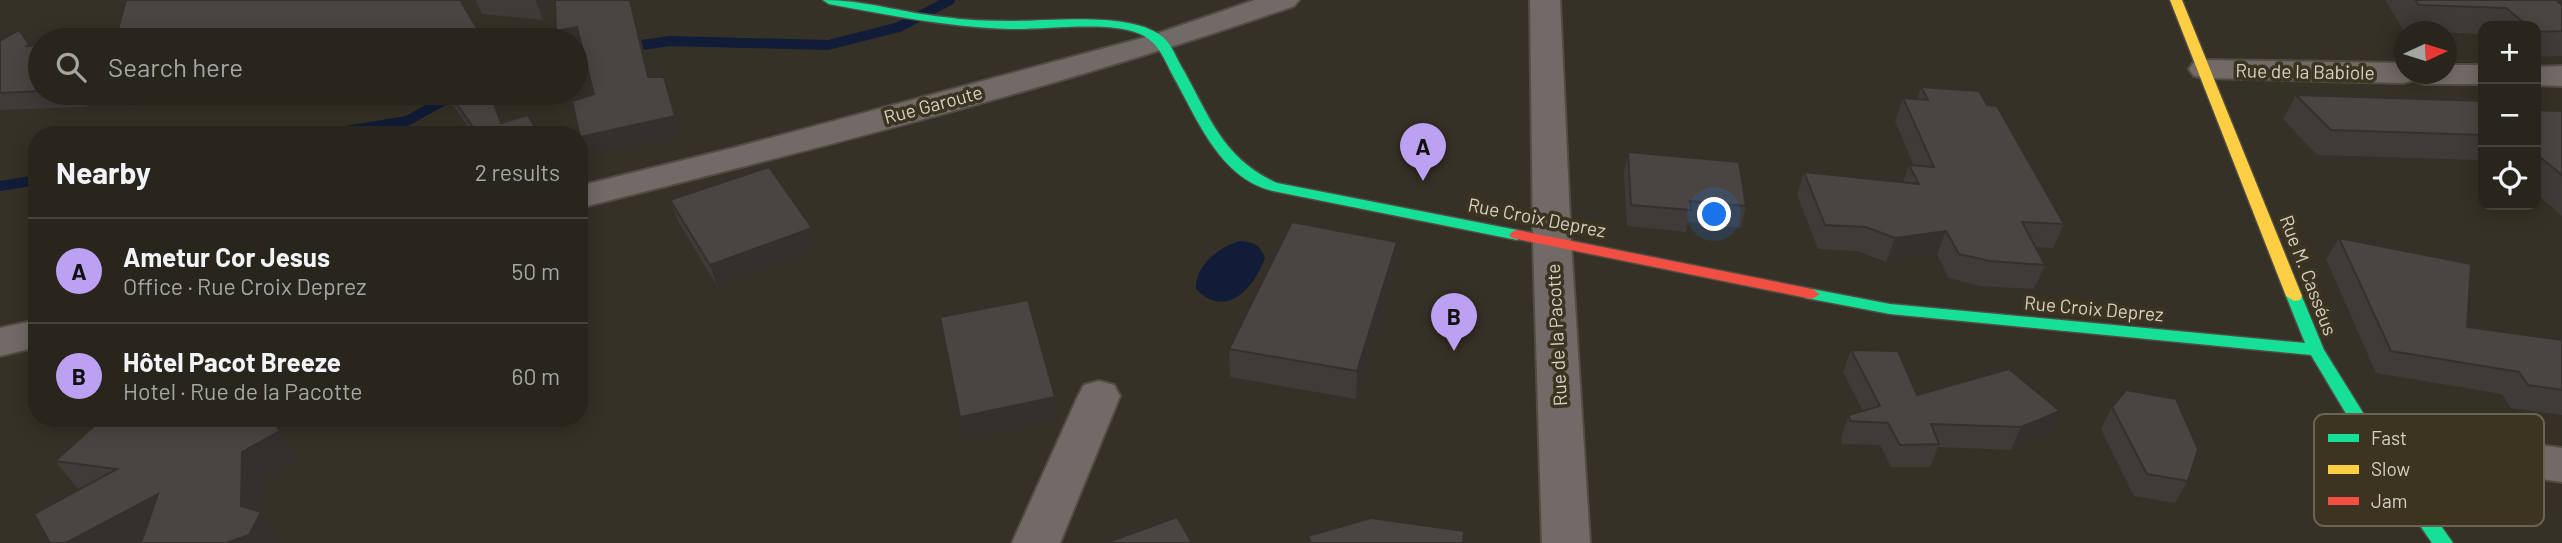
<!DOCTYPE html>
<html lang="en">
<head>
<meta charset="utf-8">
<style>
	:root { --surface:#28251c; --page:#302d25; --text:#f1f3f6; --muted:#a5a5a3; --line:#44423b; --accent:#bca0f2 }
	body { margin:0; font-family:Barlow,sans-serif; background:var(--page); color:var(--text) }
	.controls { position:absolute; right:21px; top:21px; display:grid; overflow:hidden; border-radius:14px; box-shadow:0 4px 18px #0003 }
	.controls button { width:63px; height:63px; display:grid; place-items:center; padding:0; border:0; border-bottom:2px solid var(--line); background:var(--surface); color:var(--text); font:35px sans-serif }
	.compass { position:absolute; left:2394px; top:21px; width:63px; height:63px; border-radius:50%; background:var(--surface); box-shadow:0 4px 18px #0003; rotate:86deg }
	.you { position:absolute; left:1715px; top:215px; width:24px; height:24px; margin:-18px; border:5px solid #fff; border-radius:50%; background:#1a73e8; box-shadow:0 0 0 10px #1a73e833 }
	.badge { display:grid; place-items:center; width:46px; height:46px; border-radius:50%; background:var(--accent); color:#111; font-size:23px; font-weight:700 }
	.pin { position:absolute; translate:-50% -58px; filter:drop-shadow(0 2px 4px #0008) }
	.pin::after { content:''; position:absolute; top:37px; width:24px; height:21px; background:inherit; clip-path:polygon(0 0,100% 0,50% 100%) }
	.list { margin:0; padding:0; list-style:none }
	h2 { display:flex; justify-content:space-between; align-items:center; height:91px; margin:0; padding:0 28px; font-size:30px }
	h2 small { font-size:23px; font-weight:400; color:var(--muted) }
	.list li { display:grid; grid-template-columns:46px 1fr auto; gap:21px; align-items:center; box-sizing:border-box; height:105px; padding:0 28px; border-top:2px solid var(--line) }
	.list b { display:block; font-size:26px; white-space:nowrap }
	.list p { margin:0; font-size:23px; white-space:nowrap; color:var(--muted) }
	.list em { font-size:23px; font-style:normal; color:var(--muted) }
	.icon { flex:none; width:38px; height:38px; fill:none; stroke:currentColor; stroke-width:2; stroke-linecap:round; stroke-linejoin:round }
	.map { position:relative; flex:none; width:2562px; height:543px; overflow:hidden }
	.search { position:absolute; background:var(--surface); box-shadow:0 4px 18px #0003; left:28px; top:28px; width:560px; height:77px; display:flex; align-items:center; gap:18px; box-sizing:border-box; padding:0 24px; border-radius:38px; color:var(--muted); font-size:26px }
	.panel { position:absolute; background:var(--surface); box-shadow:0 4px 18px #0003; left:28px; top:126px; width:560px; height:301px; border-radius:28px }
	.map>svg:first-child { display:block }
	.water { fill:#111c38 }
	.lines { fill:none; stroke-linecap:round; stroke-linejoin:round }
	.stream { stroke:#111c38; stroke-width:10 }
	.street-casing { stroke:#514d44; stroke-width:4 }
	.fast-casing { stroke:#514d44; stroke-width:3 }
	.slow-casing { stroke:#514d44; stroke-width:3 }
	.jam-casing { stroke:#514d44; stroke-width:3 }
	.street { fill:#716a67; fill-rule:evenodd }
	.fast { fill:#16e098; fill-rule:evenodd }
	.slow { fill:#ffcf43; fill-rule:evenodd }
	.jam { fill:#f24e42; fill-rule:evenodd }
	.wall { fill:#403b39 }
	.shaded-wall { fill:#34302e }
	.building { fill:#4b4542; stroke:#34302e; stroke-width:2 }
	.labels { text-anchor:middle; dominant-baseline:central; stroke-width:7; stroke-linejoin:round; paint-order:stroke }
	.street-label { font-size:19px; fill:#d6d1c6; stroke:#3c3320 }
	.key { fill:#3c3320; stroke:#6a6252; stroke-width:2 }
	.key-label { font-size:19px; fill:#d6d1c6 }
</style>
</head>
<body>
<div class="map">
<svg width="2562" height="543" viewBox="0 0 2562 543">
	<rect width="100%" height="100%" fill="#363126"/>
	<path class="water" d="M1240,241C1254,242 1260,245 1265,258C1254,288 1226,320 1196,289C1195,265 1219,247 1240,241Z"/>
	<g class="lines">
		<path class="stream" d="M628,47L670,41L828,45L899,27L950,0
			M576,57L599,52
			M322,135L407,121L457,93
			M0,186L37,180"/>
		<g class="street-casing">
			<path id="street" d="M1255,0H1299L1294,6C1061,87 819,148 579,208V186L733,148L1150,36Z
				M1530,0H1560L1571,241L1590,543H1542L1533,241Z
				M2205,60L2404,63V74H2446V65H2483V84H2425L2413,80L2404,83L2205,78L2194,76L2189,69L2194,62Z
				M2562,66V86L2536,85V67Z
				M37,320V347L0,356V328Z
				M1099,381L1114,385L1120,396L1060,543H1012L1078,396L1084,385Z
				M2369,421L2562,448V482L2369,453L2353,448L2347,437L2353,426Z"/>
		</g>
		<g class="fast-casing">
			<path id="fast" d="M823,0C865,0 903,13 944,17C965,20 987,21 1009,21C1049,22 1134,10 1165,39C1173,47 1178,62 1184,71C1211,120 1224,159 1277,183L1517,230L1525,235L1517,240L1273,191C1219,178 1197,118 1172,74C1164,58 1158,42 1140,34C1108,20 1044,30 1008,29C947,27 889,15 829,4Z
				M1812,289L1890,304L2305,343L2286,296L2294,291L2300,292L2324,350L2375,432L2453,543H2432L2363,442L2311,355L1890,314L1806,298L1804,294L1806,290Z"/>
		</g>
		<g class="slow-casing">
			<path id="slow" d="M2170,0H2182L2302,296L2300,300L2294,301L2286,296Z"/>
		</g>
		<g class="jam-casing">
			<path id="jam" d="M1517,230L1812,289L1820,294L1812,299L1512,238L1509,235L1512,232Z"/>
		</g>
		<use href="#street" class="street"/>
		<use href="#fast" class="fast"/>
		<use href="#slow" class="slow"/>
		<use href="#jam" class="jam"/>
	</g>
	<path class="wall" d="M476,0H552L543,20L482,14Z
		M2385,0H2556L2562,5V56L2536,57V26H2483V34L2404,31Z
		M0,41L30,46L40,45V93H203L184,101L177,97L165,102L90,110L88,107L0,110Z
		M1921,87L1987,105L2064,224L2053,248L2036,247L2045,265L2034,289L1980,286L1949,278L1937,255L1886,262L1858,251L1818,249L1797,195L1804,172L1903,182L1909,165L1914,166L1895,121L1903,98L1917,99Z
		M444,93H490L502,123L539,135L469,128Z
		M2296,95L2483,101V163L2480,160L2317,155L2283,119Z
		M2536,110L2562,111V216L2536,193Z
		M1628,152L1746,206L1741,228L1688,222L1686,232L1627,226L1624,173Z
		M670,200L812,228L817,249L717,286L678,221Z
		M2339,238L2467,327L2562,340V415L2511,408L2502,394L2376,373L2326,259Z
		M1397,242L1396,270L1356,399L1230,377L1229,349Z
		M1851,350L1917,395L2049,433L2011,450L1938,447L1930,467H1891L1880,445L1842,444L1841,437L1849,415L1863,411L1843,372Z
		M2112,407L2188,481L2175,503L2134,496L2101,429Z
		M280,431L298,460L262,481L261,513L281,541L280,543H50L79,490L78,489L55,461Z"/>
	<path class="shaded-wall" d="M536,0H552L543,20L536,1Z
		M630,0H632L654,95L648,77Z
		M577,27L584,44L576,46V40H559L556,31Z
		M664,77L681,135L587,156L580,137Z
		M79,93H174L177,97L165,102L90,110Z
		M179,93H203L184,101Z
		M376,93H405L379,100Z
		M812,228L817,249L717,286L710,265Z
		M1946,231L1937,255L1886,262L1895,238Z
		M1397,242L1396,270L1356,399L1357,371Z
		M1055,397L1058,419L964,440L960,417Z
		M2060,411L2049,433L2011,450L2021,427Z
		M280,431L298,460L262,481L261,513L281,541L280,543H226L241,506L242,452Z
		M158,494L143,543H66Z"/>
	<path class="building" d="M126,0H460L484,40H115Z
		M555,0H630L648,77H664L675,116L580,137L572,101L594,94L577,27L556,31Z
		M2415,0H2556L2562,5V31L2536,32V26H2528L2506,8L2419,5Z
		M19,30L29,44L27,46L40,45V91L0,93V41Z
		M1921,87L1979,91L1987,105L1997,106L2064,224L2022,222L2045,265L1990,261L1959,254L1946,231L1895,238L1866,227L1825,225L1804,172L1919,184L1909,165L1934,167L1903,98L1928,100Z
		M449,93H490L501,123L528,115L539,135H435L473,127Z
		M2296,95L2483,101V135L2331,130Z
		M2536,110L2562,111V175L2536,154Z
		M1628,152L1739,162L1746,206L1690,201L1691,210L1631,205Z
		M769,167L812,228L710,265L670,200Z
		M1292,222L1397,242L1357,371L1229,349Z
		M2339,238L2471,264L2467,327L2562,340V390L2528,385L2519,372L2391,351Z
		M1028,300L1055,397L960,417L940,317Z
		M1851,350L1898,351L1917,395L2009,369L2060,411L2021,427L1931,424L1939,444L1900,445L1888,423L1850,421L1849,415L1880,406Z
		M2126,390L2176,399L2198,449L2188,481L2147,474L2112,407Z
		M103,418H269L280,431L242,452L241,506L261,512L249,535L226,543H141L158,494L66,543H50L34,514L117,469L55,461Z
		M1177,517L1192,543H1106Z
		M1371,518L1464,531L1463,543H1311L1308,536Z"/>
	<g class="labels">
		<g class="street-label">
			<text transform="translate(2305 71) rotate(1)">Rue de la Babiole</text>
			<text transform="translate(933 104) rotate(-15)">Rue Garoute</text>
			<text transform="translate(1537 217) rotate(11)">Rue Croix Deprez</text>
			<text transform="translate(2309 275) rotate(69)">Rue M. Casséus</text>
			<text transform="translate(2094 308) rotate(5)">Rue Croix Deprez</text>
			<text transform="translate(1556 335) rotate(-93)">Rue de la Pacotte</text>
		</g>
	</g>
	<rect x="2314" y="414" width="230" height="112" rx="10" class="key"/>
	<rect x="2328" y="434" width="31" height="8" fill="#16e098"/>
	<rect x="2328" y="465" width="31" height="9" fill="#ffcf43"/>
	<rect x="2328" y="497" width="31" height="8" fill="#f24e42"/>
	<g class="key-label">
		<text x="2371" y="445">Fast</text>
		<text x="2371" y="476">Slow</text>
		<text x="2371" y="508">Jam</text>
	</g>
</svg>
<div class="controls">
<button>+</button>
<button>−</button>
<button><svg class="icon" aria-label="locate" viewBox="0 0 24 24"><circle cx="12" cy="12" r="6"/><path d="M12 2v4M12 18v4M2 12h4M18 12h4"/></svg></button>
</div>
<svg class="compass" viewBox="-18 -18 36 36"><path d="M0-13l5 13h-10z" fill="#e53935"/><path d="M0 13l5-13h-10z" fill="#a5a5a3"/></svg>
<div class="you"></div>
<div class="pin badge" style="left:1423px;top:181px">A</div>
<div class="pin badge" style="left:1454px;top:351px">B</div>
<div class="search"><svg class="icon" aria-label="search" viewBox="0 0 24 24"><circle cx="10" cy="10" r="6"/><path d="M15 15l6 6"/></svg>Search here</div>
<section class="panel">
<h2>Nearby<small>2 results</small></h2>
<ul class="list">
<li><span class="badge">A</span><div><b>Ametur Cor Jesus</b><p>Office · Rue Croix Deprez</p></div><em>50 m</em></li>
<li><span class="badge">B</span><div><b>Hôtel Pacot Breeze</b><p>Hotel · Rue de la Pacotte</p></div><em>60 m</em></li>
</ul>
</section>
</div>
</body>
</html>
